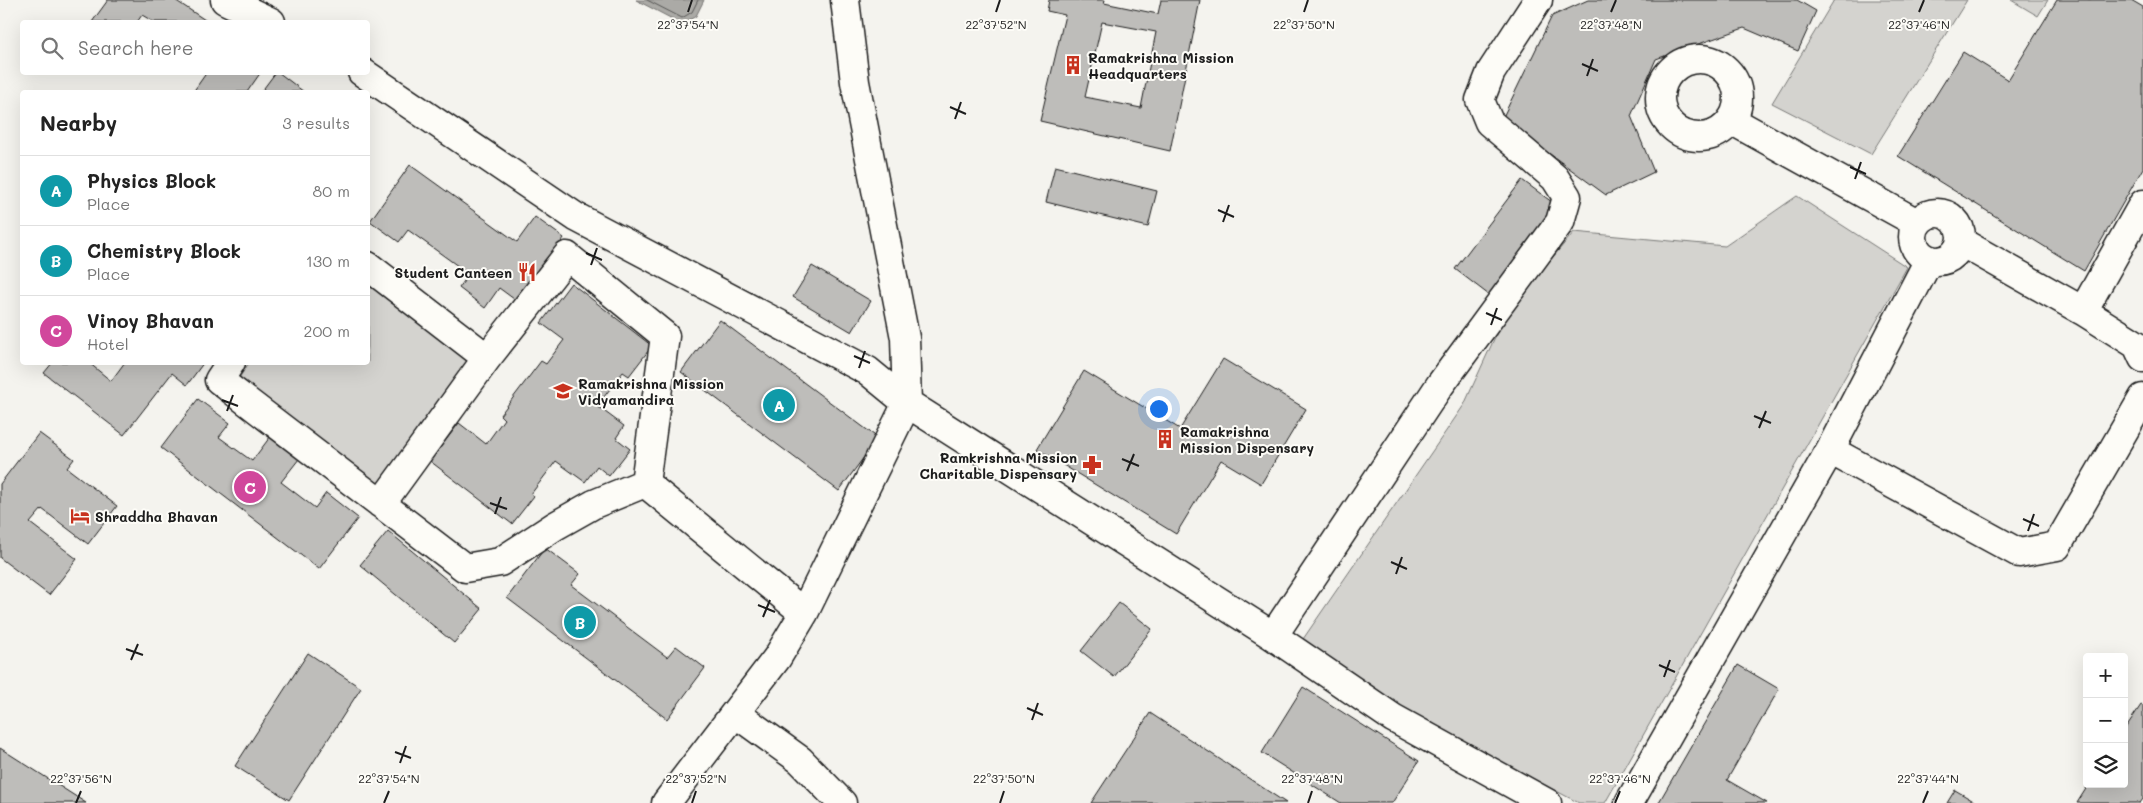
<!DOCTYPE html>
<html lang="en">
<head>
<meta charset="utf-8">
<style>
	:root { --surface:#fff; --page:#f2f2f2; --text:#222; --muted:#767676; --line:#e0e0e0; --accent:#b45309 }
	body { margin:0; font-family:Mali,sans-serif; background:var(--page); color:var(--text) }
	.controls { position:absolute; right:15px; bottom:15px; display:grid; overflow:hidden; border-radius:5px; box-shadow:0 5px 20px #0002 }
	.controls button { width:45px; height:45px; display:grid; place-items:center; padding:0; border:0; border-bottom:1px solid var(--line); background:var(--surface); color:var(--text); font:25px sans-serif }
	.you { position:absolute; left:1158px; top:408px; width:18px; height:18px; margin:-12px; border:4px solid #fff; border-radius:50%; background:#1a73e8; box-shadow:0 0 0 8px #1a73e833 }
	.badge { display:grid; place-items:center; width:32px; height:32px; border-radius:50%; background:var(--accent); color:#fff; font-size:16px; font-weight:700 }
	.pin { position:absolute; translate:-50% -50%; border:2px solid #fff; box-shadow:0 1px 5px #0006 }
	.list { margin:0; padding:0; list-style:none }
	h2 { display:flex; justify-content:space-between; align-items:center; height:65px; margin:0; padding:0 20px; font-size:21px }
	h2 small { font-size:16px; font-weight:400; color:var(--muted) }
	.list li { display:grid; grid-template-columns:32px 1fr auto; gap:15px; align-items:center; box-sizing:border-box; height:70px; padding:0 20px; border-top:1px solid var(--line) }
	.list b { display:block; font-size:19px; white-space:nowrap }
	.list p { margin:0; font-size:16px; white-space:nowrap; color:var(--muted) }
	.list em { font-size:16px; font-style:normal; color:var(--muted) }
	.icon { flex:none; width:28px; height:28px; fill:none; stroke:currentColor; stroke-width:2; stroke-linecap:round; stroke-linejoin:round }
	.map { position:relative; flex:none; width:2143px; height:803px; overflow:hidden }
	.search { position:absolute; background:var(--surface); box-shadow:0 5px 20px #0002; left:20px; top:20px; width:350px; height:55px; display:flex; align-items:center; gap:12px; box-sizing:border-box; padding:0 18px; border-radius:5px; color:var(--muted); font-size:19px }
	.panel { position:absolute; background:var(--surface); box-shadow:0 5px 20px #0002; left:20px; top:90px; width:350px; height:275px; border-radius:5px }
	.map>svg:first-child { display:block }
	.green { fill:#d4d3cf; stroke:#787876 }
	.water { fill:#abaaa6; stroke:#72716f }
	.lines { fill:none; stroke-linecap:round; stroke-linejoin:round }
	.shore { stroke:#555553; stroke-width:1 }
	.building { fill:#bebdba; stroke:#1c1c1c; fill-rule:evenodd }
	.minor-casing { stroke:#1c1c1c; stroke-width:31 }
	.minor { stroke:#fdfcf7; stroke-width:28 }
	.ticks { fill:none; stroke:#1c1c1c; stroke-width:2 }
	.labels { text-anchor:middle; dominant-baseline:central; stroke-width:4; stroke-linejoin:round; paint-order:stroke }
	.poi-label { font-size:14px; font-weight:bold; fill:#1c1c1c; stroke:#fdfcf7; text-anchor:start }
	.ticks-label { font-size:12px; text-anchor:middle; fill:#1c1c1c; stroke:#fdfcf7; stroke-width:4; stroke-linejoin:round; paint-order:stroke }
</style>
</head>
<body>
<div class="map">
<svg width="2143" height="803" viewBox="0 0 2143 803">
	<rect width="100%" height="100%" fill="#f4f3ee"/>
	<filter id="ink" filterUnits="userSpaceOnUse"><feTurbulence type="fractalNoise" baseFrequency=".02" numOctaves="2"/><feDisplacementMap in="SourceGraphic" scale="10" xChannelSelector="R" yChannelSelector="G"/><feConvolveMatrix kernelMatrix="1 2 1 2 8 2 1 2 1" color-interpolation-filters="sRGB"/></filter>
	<g filter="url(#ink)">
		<path class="green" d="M1834,0H1967L1871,154L1772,103Z
			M2011,0H2048L2038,16Z
			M1797,196L1907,267L1605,803H1579L1400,708L1301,642L1464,405L1506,313L1574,232L1725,246Z
			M368,280L473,359L378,491L239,378L249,363L368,362Z"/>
		<path class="water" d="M636,0H704L696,16L682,24Z"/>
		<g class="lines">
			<path class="shore" d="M647,0L682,18L692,12L698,0"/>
		</g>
		<path class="building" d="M108,0H175L208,22H154L142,15L137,22H92Z
			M1049,0H1105L1104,3L1158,14L1161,0H1200L1170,151L1040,121L1065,15L1047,11ZM1102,22L1156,32L1141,108L1085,97Z
			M1588,0H1797L1816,11L1798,51L1744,28L1656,59L1631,116L1654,172L1606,195L1502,119L1552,16Z
			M2057,0H2131L2143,7V168L2084,271L1898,156L1963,52L2008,80Z
			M207,72H261L247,92H193Z
			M276,72H278L304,92H261Z
			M410,165L517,242L535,217L564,238L518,302L499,288L485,308L459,288L469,274L408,230L399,242L370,221Z
			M1055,166L1157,191L1148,227L1046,202Z
			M1522,180L1556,205L1489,295L1455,269Z
			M812,266L871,301L852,332L793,297Z
			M571,283L652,346L629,376L623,372L597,406L624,426L616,438L630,449L609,476L597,466L585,482L556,461L531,494L534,496L512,524L430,461L459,423L486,444L504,419L500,415L541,361L546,364L564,340L541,323Z
			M720,320L878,438L839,491L681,372Z
			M1223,359L1306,409L1261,484L1221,460L1176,534L1037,449L1084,371L1180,429Z
			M53,362H88L111,381L125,362H204L187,385L172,373L124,435L44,373Z
			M198,399L230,423L219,437L252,461L270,437L299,459L281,482L315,508L326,493L358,518L319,569L161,448Z
			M39,433L74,459L67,468L117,506L88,544L42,509L30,523L77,559L49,595L0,558V484Z
			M388,531L482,609L454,643L360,565Z
			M545,548L580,574L571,585L667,657L676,646L705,668L667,719L507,598Z
			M1119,603L1152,629L1114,677L1081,651Z
			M308,653L361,688L289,800L235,766Z
			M1738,665L1779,689L1727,780L1767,803H1661L1659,802Z
			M1303,687L1419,761L1392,803H1341L1262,753Z
			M2141,705L2143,706V799L2140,803H2077L2089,784H2124V730Z
			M1150,713L1286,803H1091Z
			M0,748L86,803H0Z
			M1955,790L1977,803H1947Z"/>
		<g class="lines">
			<g class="minor-casing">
				<path id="minor" d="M225,0L271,22
					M1660 98a39 39 0 1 1 78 0a39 39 0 1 1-78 0Z
					M362,72L576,217L868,371L907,403L1273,636L1393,718L1547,803
					M1731,120L1917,223
					M1913 237a24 24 0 1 1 48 0a24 24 0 1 1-48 0Z
					M1961,242L2083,311L2137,345L2143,358
					M368,266L487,358L381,504
					M2083,311L2143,204
					M487,358L567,256L665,336L645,483
					M231,362L219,380L465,568L500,562L555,526L594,504L645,483L804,613
					M1830,450L2019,553L2057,546L2143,398
					M1273,636L1440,385L1560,222L1567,197L1555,178L1489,122L1480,100L1491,72L1538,0
					M735,713L800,760L842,803
					M666,803L777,658L804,613L907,403L905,338L855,82L845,0
					M1629,803L1830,450L1929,260"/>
			</g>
			<use href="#minor" class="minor"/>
		</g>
	</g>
	<path class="ticks" d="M688,12L692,0M996,12L1000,0M1304,12L1308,0M1611,12L1616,0M1919,12L1924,0M1582,64L1598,71M1587,76L1593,59M950,107L966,114M955,119L961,102M1850,167L1866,174M1855,179L1861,162M1218,210L1234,217M1223,222L1229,205M586,253L602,260M591,265L597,248M1486,313L1502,320M1491,325L1497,308M854,356L870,363M859,368L865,351M222,400L238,406M227,411L233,395M1754,416L1771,423M1759,428L1766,411M1122,459L1139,466M1127,471L1134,454M490,503L507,509M495,514L501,497M2023,519L2039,526M2028,531L2034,514M1391,562L1407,569M1396,574L1402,557M758,605L775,612M763,617L770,600M126,649L143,655M131,660L138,644M1659,665L1675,672M1664,677L1670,660M1027,708L1043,715M1032,720L1038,703M395,752L411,758M400,763L406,746M76,803L81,791M384,803L389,791M692,803L696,791M1000,803L1004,791M1308,803L1312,791M1615,803L1620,791M1923,803L1928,791"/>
	<defs>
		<g id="building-bare" transform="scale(1.5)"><path d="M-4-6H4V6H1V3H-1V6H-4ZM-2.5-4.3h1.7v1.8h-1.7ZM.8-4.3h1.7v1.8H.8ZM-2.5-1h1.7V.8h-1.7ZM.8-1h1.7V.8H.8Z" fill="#c8321e" stroke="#fdfcf7" stroke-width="2.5" paint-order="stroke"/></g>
		<g id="restaurant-bare" transform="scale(1.5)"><path d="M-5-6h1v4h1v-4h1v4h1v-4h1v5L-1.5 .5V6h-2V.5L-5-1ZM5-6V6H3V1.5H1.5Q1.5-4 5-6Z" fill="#c8321e" stroke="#fdfcf7" stroke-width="2.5" paint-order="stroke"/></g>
		<g id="university-bare" transform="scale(1.5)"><path d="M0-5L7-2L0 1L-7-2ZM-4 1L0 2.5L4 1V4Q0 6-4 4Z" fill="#c8321e" stroke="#fdfcf7" stroke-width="2.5" paint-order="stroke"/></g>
		<g id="pharmacy-bare" transform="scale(1.5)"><path d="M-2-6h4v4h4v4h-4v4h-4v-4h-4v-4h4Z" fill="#c8321e" stroke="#fdfcf7" stroke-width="2.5" paint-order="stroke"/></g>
		<g id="hotel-bare" transform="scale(1.5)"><path d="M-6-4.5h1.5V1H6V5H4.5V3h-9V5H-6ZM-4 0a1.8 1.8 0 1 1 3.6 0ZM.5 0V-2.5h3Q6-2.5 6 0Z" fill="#c8321e" stroke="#fdfcf7" stroke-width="2.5" paint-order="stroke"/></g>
	</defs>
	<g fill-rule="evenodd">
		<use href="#building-bare" x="1073" y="65"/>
		<use href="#restaurant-bare" x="527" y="272"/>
		<use href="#university-bare" x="563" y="391"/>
		<use href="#building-bare" x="1165" y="439"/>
		<use href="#pharmacy-bare" x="1092" y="465"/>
		<use href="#hotel-bare" x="80" y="516"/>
	</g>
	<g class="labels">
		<g class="poi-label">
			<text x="1088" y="57">Ramakrishna Mission<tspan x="1088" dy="16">Headquarters</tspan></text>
			<text x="512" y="272" text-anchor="end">Student Canteen</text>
			<text x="578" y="383">Ramakrishna Mission<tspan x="578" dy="16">Vidyamandira</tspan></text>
			<text x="1180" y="431">Ramakrishna<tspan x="1180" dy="16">Mission Dispensary</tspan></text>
			<text x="1077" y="457" text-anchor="end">Ramkrishna Mission<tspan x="1077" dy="16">Charitable Dispensary</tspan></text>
			<text x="95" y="516">Shraddha Bhavan</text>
		</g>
	</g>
	<g class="ticks-label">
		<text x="688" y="29">22°37'54"N</text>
		<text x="996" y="29">22°37'52"N</text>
		<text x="1304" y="29">22°37'50"N</text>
		<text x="1611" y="29">22°37'48"N</text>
		<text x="1919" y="29">22°37'46"N</text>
		<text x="81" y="783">22°37'56"N</text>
		<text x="389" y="783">22°37'54"N</text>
		<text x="696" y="783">22°37'52"N</text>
		<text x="1004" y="783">22°37'50"N</text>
		<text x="1312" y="783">22°37'48"N</text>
		<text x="1620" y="783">22°37'46"N</text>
		<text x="1928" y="783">22°37'44"N</text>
	</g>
</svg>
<div class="controls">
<button>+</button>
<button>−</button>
<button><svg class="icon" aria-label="layers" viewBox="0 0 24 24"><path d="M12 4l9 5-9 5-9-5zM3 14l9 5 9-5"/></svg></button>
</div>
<div class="you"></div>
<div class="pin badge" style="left:779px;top:405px;background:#0f9aa8">A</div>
<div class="pin badge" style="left:580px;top:622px;background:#0f9aa8">B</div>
<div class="pin badge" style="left:250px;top:487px;background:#d1479c">C</div>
<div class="search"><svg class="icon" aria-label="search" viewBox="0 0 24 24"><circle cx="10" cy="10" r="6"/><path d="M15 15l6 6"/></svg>Search here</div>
<section class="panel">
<h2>Nearby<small>3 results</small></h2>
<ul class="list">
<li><span class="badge" style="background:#0f9aa8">A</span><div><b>Physics Block</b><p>Place</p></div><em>80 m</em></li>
<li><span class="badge" style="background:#0f9aa8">B</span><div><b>Chemistry Block</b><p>Place</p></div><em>130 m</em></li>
<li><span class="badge" style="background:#d1479c">C</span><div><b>Vinoy Bhavan</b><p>Hotel</p></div><em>200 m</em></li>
</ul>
</section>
</div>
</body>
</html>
